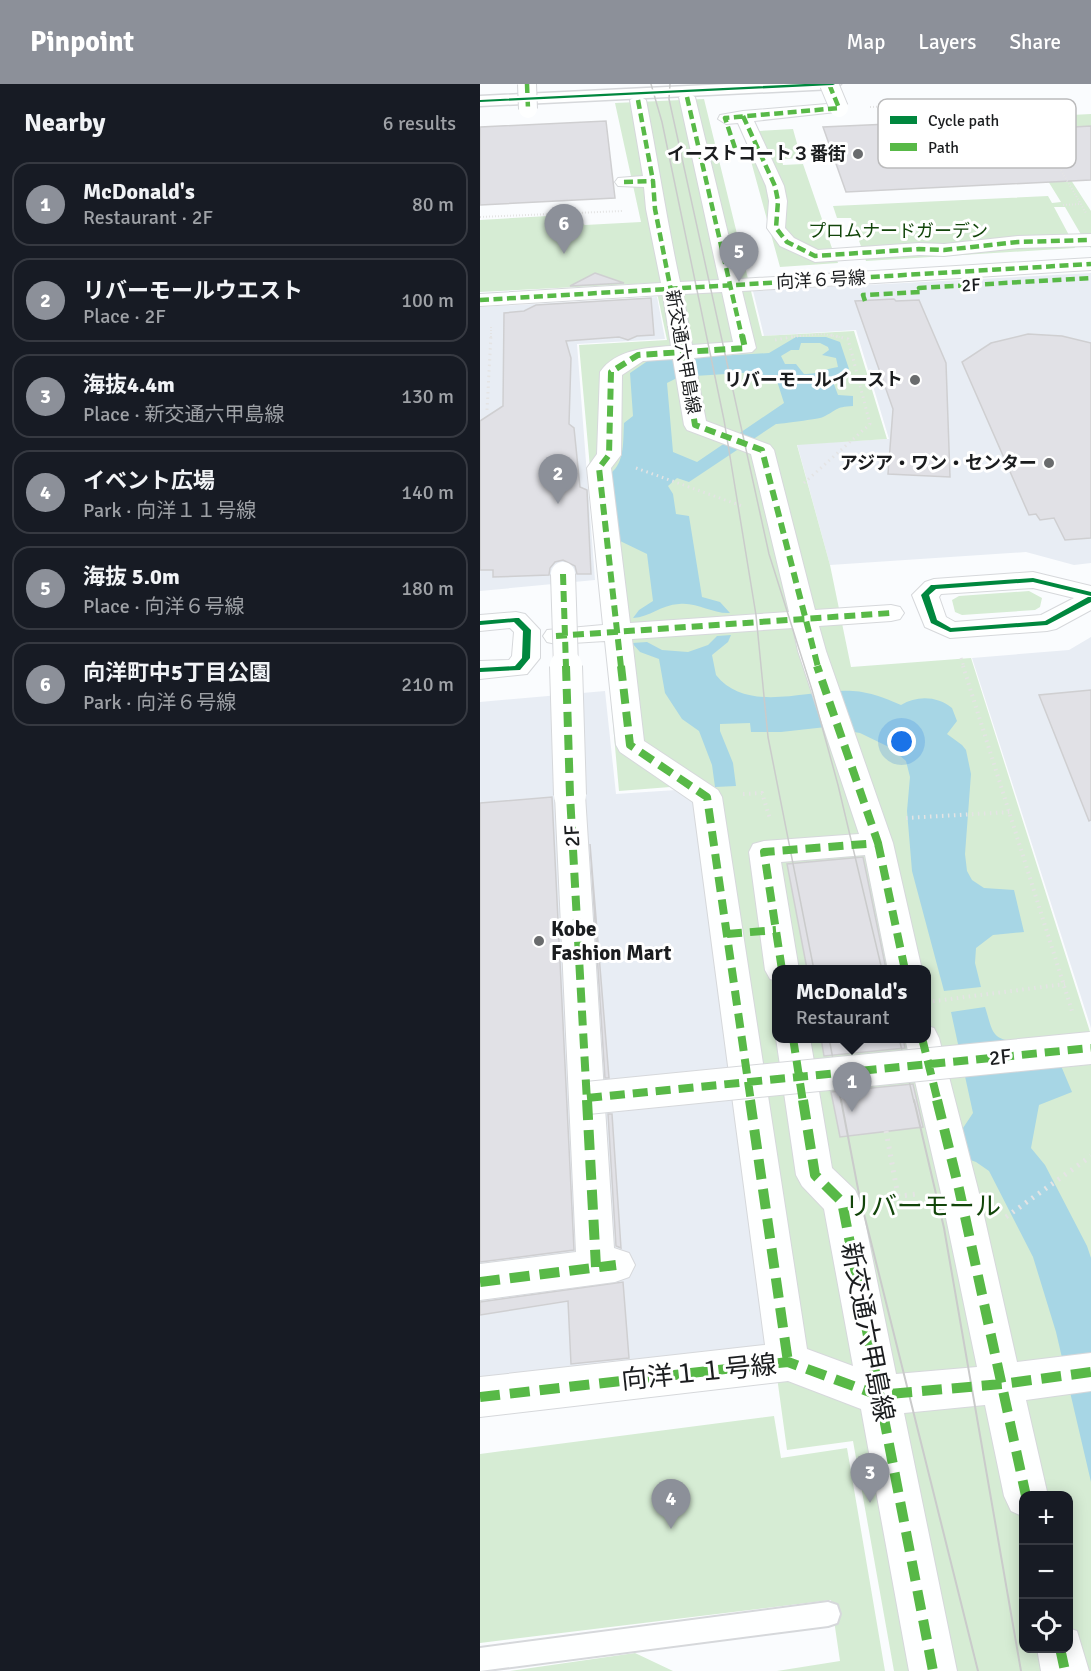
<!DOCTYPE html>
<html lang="en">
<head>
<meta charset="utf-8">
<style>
	:root { --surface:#171b24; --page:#20242c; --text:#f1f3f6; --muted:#9ea1a6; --line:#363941; --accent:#8c9099 }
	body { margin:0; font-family:Signika,"Noto Sans JP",sans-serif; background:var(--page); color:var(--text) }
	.controls { position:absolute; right:18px; bottom:18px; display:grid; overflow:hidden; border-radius:12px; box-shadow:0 3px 15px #0003 }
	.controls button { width:54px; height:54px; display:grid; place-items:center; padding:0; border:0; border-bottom:2px solid var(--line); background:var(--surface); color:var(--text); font:30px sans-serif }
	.you { position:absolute; left:422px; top:658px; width:21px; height:21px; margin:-15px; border:4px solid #fff; border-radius:50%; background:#1a73e8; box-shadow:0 0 0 9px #1a73e833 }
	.badge { display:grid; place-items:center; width:39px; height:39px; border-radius:50%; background:var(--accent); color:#fff; font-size:20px; font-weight:700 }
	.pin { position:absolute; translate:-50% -50px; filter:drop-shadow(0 2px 3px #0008) }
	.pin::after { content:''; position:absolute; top:32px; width:21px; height:18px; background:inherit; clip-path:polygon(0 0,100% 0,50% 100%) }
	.popup { position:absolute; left:292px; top:881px; width:159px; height:78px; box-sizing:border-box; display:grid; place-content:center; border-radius:12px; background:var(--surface); filter:drop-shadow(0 2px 4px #0005); font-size:20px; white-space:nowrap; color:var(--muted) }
	.popup b { font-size:22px; color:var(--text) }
	.popup::after { content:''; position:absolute; left:50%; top:100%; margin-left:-12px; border:12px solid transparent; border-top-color:var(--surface) }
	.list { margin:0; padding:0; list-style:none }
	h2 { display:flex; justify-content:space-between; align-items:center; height:78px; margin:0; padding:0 24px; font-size:26px }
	h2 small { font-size:20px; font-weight:400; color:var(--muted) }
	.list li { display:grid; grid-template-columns:39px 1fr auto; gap:18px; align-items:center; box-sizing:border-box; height:84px; margin:0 12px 12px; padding:0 12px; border:2px solid var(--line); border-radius:18px }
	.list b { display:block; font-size:22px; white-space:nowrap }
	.list p { margin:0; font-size:20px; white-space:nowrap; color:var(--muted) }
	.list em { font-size:20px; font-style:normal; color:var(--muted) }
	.icon { flex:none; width:33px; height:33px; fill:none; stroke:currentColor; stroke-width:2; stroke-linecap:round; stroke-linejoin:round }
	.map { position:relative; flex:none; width:611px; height:1587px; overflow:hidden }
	header { display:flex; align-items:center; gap:36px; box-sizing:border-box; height:84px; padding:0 30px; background:var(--accent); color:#fff }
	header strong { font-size:28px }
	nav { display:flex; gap:33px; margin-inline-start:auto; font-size:21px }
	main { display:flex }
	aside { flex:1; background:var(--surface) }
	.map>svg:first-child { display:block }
	.built { fill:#e8edf4 }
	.green { fill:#d6ecd4; fill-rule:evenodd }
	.water { fill:#a7d6e5; fill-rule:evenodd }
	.building { fill:#e1e1e6; stroke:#cfcfd1; stroke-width:1.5 }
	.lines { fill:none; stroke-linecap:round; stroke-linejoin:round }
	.lane-casing { stroke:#d6d8db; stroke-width:4 }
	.street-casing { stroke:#d6d8db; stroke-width:2 }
	.secondary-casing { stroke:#d6d8db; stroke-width:3 }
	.path-far3 { stroke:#e4e4e4; stroke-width:2; stroke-dasharray:1 2; stroke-linecap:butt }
	.path-far2 { stroke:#e4e4e4; stroke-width:3; stroke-dasharray:1.5 4; stroke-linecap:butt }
	.path-far1 { stroke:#e4e4e4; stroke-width:4; stroke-dasharray:1.5 4.5; stroke-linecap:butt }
	.path { stroke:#e4e4e4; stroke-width:5; stroke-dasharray:2 6; stroke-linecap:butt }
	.lane { fill:#feffff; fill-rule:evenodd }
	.street { fill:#feffff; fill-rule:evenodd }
	.secondary { fill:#feffff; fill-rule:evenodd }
	.tram-far1 { stroke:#cacbcb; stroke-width:1.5 }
	.tram { stroke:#cacbcb; stroke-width:2 }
	.street-bridge-far2-casing { stroke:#d6d8db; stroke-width:20; stroke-linecap:butt }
	.street-bridge-far1-casing { stroke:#d6d8db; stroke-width:26; stroke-linecap:butt }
	.street-bridge-casing { stroke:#d6d8db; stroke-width:34; stroke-linecap:butt }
	.street-bridge-far2 { stroke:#feffff; stroke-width:18 }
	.street-bridge-far1 { stroke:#feffff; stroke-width:24 }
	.street-bridge { stroke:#feffff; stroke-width:32 }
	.quiet-far3 { stroke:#58b947; stroke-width:4.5; stroke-dasharray:9 4.5; stroke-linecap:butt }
	.quiet-far2 { stroke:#58b947; stroke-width:6; stroke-dasharray:11 6; stroke-linecap:butt }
	.quiet-far1 { stroke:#58b947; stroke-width:8; stroke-dasharray:15 8; stroke-linecap:butt }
	.quiet { stroke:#58b947; stroke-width:10; stroke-dasharray:20 10; stroke-linecap:butt }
	.cycleway-casing { stroke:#fff; stroke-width:4 }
	.cycleway { fill:#00873e; fill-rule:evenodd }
	.poi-dot { fill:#696b6d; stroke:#fff; stroke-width:2 }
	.labels { text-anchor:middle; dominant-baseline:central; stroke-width:6; stroke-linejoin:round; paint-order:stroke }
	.far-poi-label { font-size:18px; font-weight:bold; fill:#1b1d1f; stroke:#fff; text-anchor:end }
	.far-park-label { font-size:18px; fill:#12450a; stroke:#fff }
	.far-street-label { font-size:18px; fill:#1b1d1f; stroke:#fff }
	.street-label { font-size:21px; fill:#1b1d1f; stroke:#fff }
	.poi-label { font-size:21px; font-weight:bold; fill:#1b1d1f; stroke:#fff; text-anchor:start }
	.near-park-label { font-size:26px; fill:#12450a; stroke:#fff }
	.near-street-label { font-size:26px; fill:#1b1d1f; stroke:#fff }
	.key { fill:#fff; stroke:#bbbbbc; stroke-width:1.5 }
	.key-label { font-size:16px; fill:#1b1d1f }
</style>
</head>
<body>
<header>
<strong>Pinpoint</strong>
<nav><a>Map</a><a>Layers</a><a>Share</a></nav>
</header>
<main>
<aside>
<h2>Nearby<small>6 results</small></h2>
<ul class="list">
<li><span class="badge">1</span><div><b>McDonald's</b><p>Restaurant · 2F</p></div><em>80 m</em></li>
<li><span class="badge">2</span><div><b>リバーモールウエスト</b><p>Place · 2F</p></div><em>100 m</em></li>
<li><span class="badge">3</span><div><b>海抜4.4m</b><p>Place · 新交通六甲島線</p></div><em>130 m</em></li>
<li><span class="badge">4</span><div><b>イベント広場</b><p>Park · 向洋１１号線</p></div><em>140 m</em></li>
<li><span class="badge">5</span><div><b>海抜 5.0m</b><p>Place · 向洋６号線</p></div><em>180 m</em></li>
<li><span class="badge">6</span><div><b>向洋町中5丁目公園</b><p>Park · 向洋６号線</p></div><em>210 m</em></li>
</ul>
</aside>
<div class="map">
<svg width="611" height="1587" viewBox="0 0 611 1587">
	<rect width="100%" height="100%" fill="#fafcfe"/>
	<path class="built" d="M611,189V479L594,481L546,468L350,481L317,360L409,355L376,246L284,252L273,207Z
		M177,213L185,255L97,260L115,496L0,507V223Z
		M611,553V944L492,574L589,566Z
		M125,607L136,710L211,705L288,1271L0,1301V618Z"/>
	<path class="green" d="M224,15L282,252L374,247L407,355L317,361L350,481L371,583L491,574L611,951V1587H414L373,1357L307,1366L216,701L139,707L99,261L187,256L175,199L0,208V136L86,131L105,141L161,138L135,19ZM297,886H447V954H297ZM544,1412H588V1564H544Z
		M611,30V42L558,45L611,127V164L605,157L592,158L595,164L386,177L384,171L356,173L358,179L300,183L263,48L313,45L321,74L302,75L303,81L323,80L354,170L383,168L371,134H357L353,122L568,112L572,119L581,118L529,34ZM574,123H585L603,154L591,155Z
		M549,507L562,514L560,523L555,526L482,531L475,528L472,516L479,512Z
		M294,1332L301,1374L367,1364L405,1587H297L360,1577L351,1516L0,1559V1370Z
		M155,1569L193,1587H30Z"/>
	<path class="water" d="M316,253H346L360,258L369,285L352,295L358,311L373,312V322C354,323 358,326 343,333C339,335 300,340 296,340L209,398L197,394L188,402L193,410L196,430L209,432L222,513L240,518L250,529C232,530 218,518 199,520C181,521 170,533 153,534L159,526L173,517L167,470L136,455L131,389C145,378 143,356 144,339L153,332L150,289L169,276L289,269ZM321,259H340L348,263L349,266L342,271L356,274L358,283C343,285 340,290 324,290L316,280H305L301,272L311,266H319ZM277,288L297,297L304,319L217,378L193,368L187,299L199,293Z
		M251,551L248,558L232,571L236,591C268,631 329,604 373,607C390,608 405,614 421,621C437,611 458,612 472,624L477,637L467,650L482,661L486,666L491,690L485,770L487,787L492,796L504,804L534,806L544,848L513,851L496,864L495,879L501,903L464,907L432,787L427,727L430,693L426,677L411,664L380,649L346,643L301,648H271L270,639L240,640V647L253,679L256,702L235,703L232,681L219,647L202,635L185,609L179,575L160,568L152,559L167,558L182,566L208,568L228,561L237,552Z
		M505,923C508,931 510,944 515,950C523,961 558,958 571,958L592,1008L559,1021L551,1064L565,1081L607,1162L611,1174V1398L576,1248L553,1173L509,1087L496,1078L479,1072L471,1048L483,1044L493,1029L471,928Z"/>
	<path class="building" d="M498,36L504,48L611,42V96L366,108L343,43Z
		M126,37L135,114L0,121V43Z
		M115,189L144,199L90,202Z
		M171,214L174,251L157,252L148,256L139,253L86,257L91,274L89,340L94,344L100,403L107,406L111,490H97L95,482L83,476L75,478L70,484L69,491L13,493V486H0V337L23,322L24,229L44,227L56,221Z
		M414,215L416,217L439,216L466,279L470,393L408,390L413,325L375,217Z
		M548,250L582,252L611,259V454L585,456L574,434L560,436L556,430L549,431L482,278L511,259Z
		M611,606V736L609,737L559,611Z
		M72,713L94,1166L0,1178V719Z
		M110,760L129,994H125Z
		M383,773L406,885H327L307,780Z
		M341,954H423L425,964L344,972Z
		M433,1000L443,1043L360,1053L351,1008Z
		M128,1030H132L141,1164L136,1162Z
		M143,1198L149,1274L91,1280L88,1217L0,1231V1218Z"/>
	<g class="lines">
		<g class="lane-casing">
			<path id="lane" d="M348,1518L357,1521L360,1530L357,1539L348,1542L0,1587V1564Z"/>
		</g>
		<g class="street-casing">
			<path id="street" d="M207,8L215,13L259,195L611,174V186L262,207L276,264L272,268L214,274L226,337L290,361L294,366L335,526L411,521L420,523L424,529L420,535L411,537L339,542L346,567L413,759L442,886H408L385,771L301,778L319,886H297V897L290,895L285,886L269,768L273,760L284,757L379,750L318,567L313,544L152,555L164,657L238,706L242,713L327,1265L373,1282L344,1125L322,1102L316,1091L296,954L297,951V954H330L352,1084L375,1106L381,1118L416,1290L497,1283L460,1105L425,954H447V942L454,944L459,954L498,1105L537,1278L611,1269V1307L546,1316L568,1412H544V1433L531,1427L524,1412L505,1321L424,1329L477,1587H429L381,1325L308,1297L0,1333V1293L285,1261L213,718L140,668L136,661L125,557L76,560L67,558L63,552L67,546L123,541L107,384L117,370L120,288C136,265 166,264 191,262L183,211L0,222V210L181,199L166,125L164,103L138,102L135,98L138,94L163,92L150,16L158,11L166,16C178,77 187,138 200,198L239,196L199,13ZM242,208L253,258L212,261L203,210ZM193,275L204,341L207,346L271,370L309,528L150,539L131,384L141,371L142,291L163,277Z
				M359,19L367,24L365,27L274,37L304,102L307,117L305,144L314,154L338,166L439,159L464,160L538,152L611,150V162L538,164L464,172L439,171L335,178L300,162L287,144L289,117L286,102L258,39L246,40L238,35L240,31L263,27Z
				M553,488L611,502V526L576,545L567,547L470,554L445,543L432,511L445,498L454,495ZM553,504L594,514L561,531L475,538L466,533L459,513L461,510Z
				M36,528L45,530L60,546V574L47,590L0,595V577L29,576L32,572L34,548L30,544L0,547V531Z
				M90,701L101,704L105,711L134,1164L149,1169L155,1181L149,1193L135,1198L0,1216V1180L96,1168L75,711L79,704Z
				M588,1544L597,1547L609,1587H561L557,1564H588Z"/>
		</g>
		<g class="secondary-casing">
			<path id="secondary" d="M249,0H361L353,5L0,22V12Z"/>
		</g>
		<path class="path-far3" d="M390,23L449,21
			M561,62L568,64L606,129
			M583,121L600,120
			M0,133L143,127
			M11,253V243
			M311,253L341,250L360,253"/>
		<path class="path-far2" d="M295,256L321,251
			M7,326L11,251
			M156,384L262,422
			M324,399L390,340L368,255L351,251
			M481,574L484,583"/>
		<path class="path-far1" d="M483,582L592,927
			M263,710L282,709L290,735
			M426,734L530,728
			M447,918L585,900"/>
		<path class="path" d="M406,1047L418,1112
			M401,1114L438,1110
			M526,1133L611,1072"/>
		<use href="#lane" class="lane"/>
		<use href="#street" class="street"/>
		<use href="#secondary" class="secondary"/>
		<path class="tram-far1" d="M171,0L182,38L244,336L276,531L288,653L334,886
			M190,0L189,15L289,470L332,606L358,701L402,886
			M349,954L361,1018
			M419,954L434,1018"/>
		<path class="tram" d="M361,1016L379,1110L498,1587
			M434,1016L464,1144L541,1587"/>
		<g class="street-bridge-far2-casing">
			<path id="street-bridge-far2" d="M47,0L48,25
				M349,0L359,24"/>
		</g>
		<g class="street-bridge-far1-casing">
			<path id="street-bridge-far1" d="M83,490L86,583"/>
		</g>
		<g class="street-bridge-casing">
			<path id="street-bridge" d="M86,582L90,711
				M107,1014L611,964"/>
		</g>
		<use href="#street-bridge-far2" class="street-bridge-far2"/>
		<use href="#street-bridge-far1" class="street-bridge-far1"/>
		<use href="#street-bridge" class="street-bridge"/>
		<path class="quiet-far3" d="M47,0L48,25
			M207,13L262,253
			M158,16L173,97
			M263,32L295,102L298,117L296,144L307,158L335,172L439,165L464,166L538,158L611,156
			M255,64L245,34L359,24L349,0
			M144,98L173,97L175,125L200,253
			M0,216L611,180
			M385,217L383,211L441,208L439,204L611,194"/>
		<path class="quiet-far2" d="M200,251L215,341L282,366L338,583
			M83,490L86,583
			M76,552L411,529
			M141,583L119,384L129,371L131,288L158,271L265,264L262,251"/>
		<path class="quiet-far1" d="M86,582L90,711L107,1018
			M141,582L150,661L227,713L271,1018
			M398,759L425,886
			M247,850L296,846
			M302,886L284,768L398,759L337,582
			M313,954L323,1018
			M442,954L458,1018
			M107,1014L611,964"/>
		<path class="quiet" d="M107,1016L116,1183
			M270,1016L308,1278
			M323,1016L335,1091L362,1118L453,1587
			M457,1016L479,1105L546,1412
			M0,1198L136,1181
			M0,1313L308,1278L398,1311L522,1300L611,1288
			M580,1564L585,1587"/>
		<g class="cycleway-casing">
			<path id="cycleway" d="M325,0H355L353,1L0,18V16Z
				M553,494L611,508V512L553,498L456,505L449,511L457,536L471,544L565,537L608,513H611V518L567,541L470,548L451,539L441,511L451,501H454Z
				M36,534H39L51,546L50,574L40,586L0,588V584L35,582L42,574L43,547L34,538L0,541V537Z"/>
		</g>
		<use href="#cycleway" class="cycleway"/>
	</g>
	<g class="poi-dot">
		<circle cx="378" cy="70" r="6"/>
		<circle cx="435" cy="296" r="6"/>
		<circle cx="569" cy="379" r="6"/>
		<circle cx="59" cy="857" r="6"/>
	</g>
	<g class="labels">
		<g class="far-poi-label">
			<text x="366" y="70">イーストコート３番街</text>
			<text x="423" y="296">リバーモールイースト</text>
			<text x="557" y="379">アジア・ワン・センター</text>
		</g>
		<g class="far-park-label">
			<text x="418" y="147">プロムナードガーデン</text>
		</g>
		<g class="far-street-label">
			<text transform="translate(341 196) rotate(-3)">向洋６号線</text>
			<text transform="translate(491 201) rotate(-3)">2F</text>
			<text transform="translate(203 268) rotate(80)">新交通六甲島線</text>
		</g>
		<g class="street-label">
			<text transform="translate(92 752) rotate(-93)">2F</text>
			<text transform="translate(520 973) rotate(-6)">2F</text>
		</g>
		<g class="poi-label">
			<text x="71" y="845">Kobe<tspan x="71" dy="24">Fashion Mart</tspan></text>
		</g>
		<g class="near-park-label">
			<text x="443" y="1123">リバーモール</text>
		</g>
		<g class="near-street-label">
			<text transform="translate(387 1248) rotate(79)">新交通六甲島線</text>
			<text transform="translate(219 1289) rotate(-6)">向洋１１号線</text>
		</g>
	</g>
	<rect x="398" y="15" width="198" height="69" rx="9" class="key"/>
	<rect x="410" y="32" width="27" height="8" fill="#00873e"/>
	<rect x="410" y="59" width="27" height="8" fill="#58b947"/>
	<g class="key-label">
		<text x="448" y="42">Cycle path</text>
		<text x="448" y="69">Path</text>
	</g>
</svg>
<div class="controls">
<button>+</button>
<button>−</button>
<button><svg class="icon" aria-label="locate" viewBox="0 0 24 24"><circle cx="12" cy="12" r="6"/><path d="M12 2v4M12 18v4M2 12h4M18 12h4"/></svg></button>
</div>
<div class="you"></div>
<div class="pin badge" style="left:372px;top:1028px">1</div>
<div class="popup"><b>McDonald's</b>Restaurant</div>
<div class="pin badge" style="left:78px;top:420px">2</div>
<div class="pin badge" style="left:390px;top:1419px">3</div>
<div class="pin badge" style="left:191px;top:1445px">4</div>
<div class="pin badge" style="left:259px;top:198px">5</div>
<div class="pin badge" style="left:84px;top:170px">6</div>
</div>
</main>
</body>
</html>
